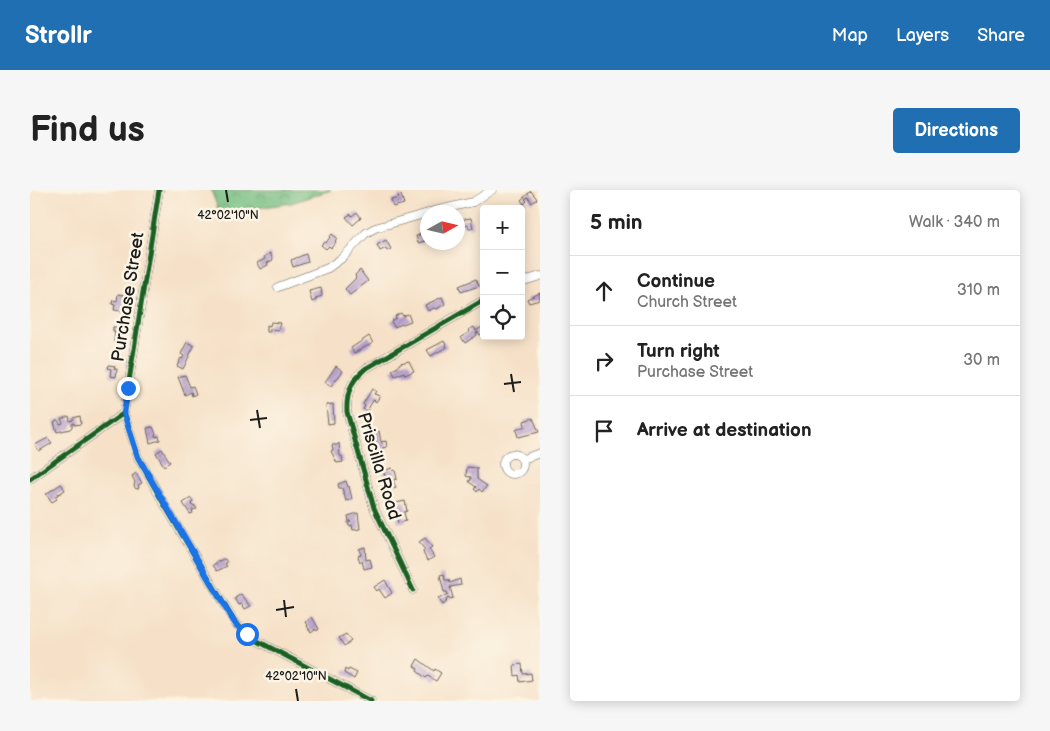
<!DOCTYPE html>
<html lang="en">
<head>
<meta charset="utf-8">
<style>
	:root { --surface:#fff; --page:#f6f6f6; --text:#222; --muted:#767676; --line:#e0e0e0; --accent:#1f6fb2 }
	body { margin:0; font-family:"Balsamiq Sans",sans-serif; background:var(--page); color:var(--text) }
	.controls { position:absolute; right:15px; top:15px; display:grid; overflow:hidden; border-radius:5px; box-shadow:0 2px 12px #0003 }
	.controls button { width:45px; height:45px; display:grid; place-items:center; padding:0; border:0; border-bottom:1px solid var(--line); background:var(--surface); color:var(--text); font:25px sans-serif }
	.compass { position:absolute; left:390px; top:15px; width:45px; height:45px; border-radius:50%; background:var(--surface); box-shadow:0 2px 12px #0003; rotate:82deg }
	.stop { position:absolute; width:15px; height:15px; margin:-11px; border:4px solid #1a73e8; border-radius:50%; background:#fff }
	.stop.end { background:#1a73e8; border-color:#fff; box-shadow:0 1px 5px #0008 }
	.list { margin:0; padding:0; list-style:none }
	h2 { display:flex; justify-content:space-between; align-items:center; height:65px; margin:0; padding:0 20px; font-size:21px }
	h2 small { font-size:16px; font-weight:400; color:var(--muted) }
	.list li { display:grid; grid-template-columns:32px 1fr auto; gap:15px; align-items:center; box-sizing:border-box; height:70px; padding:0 20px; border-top:1px solid var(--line) }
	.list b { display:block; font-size:19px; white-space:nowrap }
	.list p { margin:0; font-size:16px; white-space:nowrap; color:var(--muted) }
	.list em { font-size:16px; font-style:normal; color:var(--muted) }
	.icon { flex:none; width:28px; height:28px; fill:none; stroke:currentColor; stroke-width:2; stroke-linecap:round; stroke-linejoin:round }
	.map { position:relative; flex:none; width:510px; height:511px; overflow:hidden; border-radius:5px }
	header { display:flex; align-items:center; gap:30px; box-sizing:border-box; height:70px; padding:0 25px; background:var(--accent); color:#fff }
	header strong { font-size:24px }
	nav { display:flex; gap:28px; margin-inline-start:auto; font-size:18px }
	.intro { display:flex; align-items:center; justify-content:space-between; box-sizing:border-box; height:120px; padding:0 30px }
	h1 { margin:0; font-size:35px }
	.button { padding:12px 22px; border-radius:5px; background:var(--accent); color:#fff; font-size:18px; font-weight:700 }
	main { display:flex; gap:30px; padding:0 30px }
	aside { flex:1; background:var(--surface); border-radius:5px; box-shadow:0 2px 12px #0003 }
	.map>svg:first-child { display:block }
	.forest { fill:url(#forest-crowns); stroke:#4a6d50 }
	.building { fill:url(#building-hatch) }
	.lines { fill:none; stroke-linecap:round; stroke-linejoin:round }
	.minor-casing { stroke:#686158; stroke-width:9 }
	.minor { stroke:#fff; stroke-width:8 }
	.cycleway-casing { stroke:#fcf5e5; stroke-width:8 }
	.cycleway { stroke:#1b5e20; stroke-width:5 }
	.route { stroke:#1a73e8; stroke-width:6 }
	.ticks { fill:none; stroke:#1c1c1c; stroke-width:2 }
	.labels { text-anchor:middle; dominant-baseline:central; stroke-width:5; stroke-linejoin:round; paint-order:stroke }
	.street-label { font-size:18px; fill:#1c1c1c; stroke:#fcf5e5 }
	.ticks-label { font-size:12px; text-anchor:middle; fill:#1c1c1c; stroke:#fcf5e5; stroke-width:5; stroke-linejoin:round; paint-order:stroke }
</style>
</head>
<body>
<header>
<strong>Strollr</strong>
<nav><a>Map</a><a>Layers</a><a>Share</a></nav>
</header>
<div class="intro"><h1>Find us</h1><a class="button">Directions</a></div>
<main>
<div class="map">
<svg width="510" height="511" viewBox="0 0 510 511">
	<defs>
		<pattern id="forest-crowns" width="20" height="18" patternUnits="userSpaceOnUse" patternTransform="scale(1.25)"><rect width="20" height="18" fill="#77be83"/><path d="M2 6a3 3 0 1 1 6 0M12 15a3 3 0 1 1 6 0" fill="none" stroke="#619a6a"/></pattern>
		<pattern id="building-hatch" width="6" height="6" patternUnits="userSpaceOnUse" patternTransform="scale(1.25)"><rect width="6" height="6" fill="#bda5d2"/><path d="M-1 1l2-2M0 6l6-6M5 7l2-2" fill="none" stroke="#a28db4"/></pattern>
	</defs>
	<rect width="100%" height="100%" fill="#fcf5e5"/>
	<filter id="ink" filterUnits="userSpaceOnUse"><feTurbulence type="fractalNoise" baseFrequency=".02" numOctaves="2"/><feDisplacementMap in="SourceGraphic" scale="10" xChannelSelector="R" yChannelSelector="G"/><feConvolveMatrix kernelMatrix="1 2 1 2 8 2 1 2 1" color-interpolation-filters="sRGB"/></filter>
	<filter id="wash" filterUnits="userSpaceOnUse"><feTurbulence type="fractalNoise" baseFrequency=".0096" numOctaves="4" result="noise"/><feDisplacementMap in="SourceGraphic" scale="20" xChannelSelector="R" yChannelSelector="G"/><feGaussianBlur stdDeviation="1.12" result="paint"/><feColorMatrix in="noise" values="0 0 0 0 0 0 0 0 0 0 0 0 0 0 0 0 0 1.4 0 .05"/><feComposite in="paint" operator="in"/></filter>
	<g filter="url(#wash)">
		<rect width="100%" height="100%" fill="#f6e1c8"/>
		<path class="forest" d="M181,0H301L261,13L192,23L191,27Z"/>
		<g id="blocks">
			<path class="building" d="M501,1L507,9L502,13L498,7L495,9L497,11L494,14L491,10Z
				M371,5L374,14L363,17L361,10L369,8L368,6Z
				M327,22L331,28L323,35L316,27L321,24L322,26Z
				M441,28L443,38H439L438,35L432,37L430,30Z
				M398,41V48L395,49V51L388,53L386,46L390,45L389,43Z
				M302,44L307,48L305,51L306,52L301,58L299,56L296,59L291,55L294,52L296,53Z
				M356,50L361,59L357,61L356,58L350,61L347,55Z
				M240,63L243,70L237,73L238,75L230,79L227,73L235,69L234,67Z
				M276,64L278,72L263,77L261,70Z
				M330,80L338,91L320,105L315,99L326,88L325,85Z
				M446,89L449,96L431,102L429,96Z
				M291,98L292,106L286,108V110L282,112L279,101Z
				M510,103V110L499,113L497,109Z
				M88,104L94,105V116L92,121L84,120L85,115L82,114L83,110L87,111Z
				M412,107L415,114L407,119L404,118L398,121L395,115Z
				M371,123L373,126L378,124L381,131L364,137L361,131L366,128L365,126Z
				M241,132L250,133L248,140L240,139V142H237V135L240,136Z
				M83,137L95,138L94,147H92V153L84,152L85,141H83Z
				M444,137L446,141L452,137L454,143L450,145L448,142L446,143L447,145L435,153L431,147L440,142L438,140Z
				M339,146L343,153L324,163L321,158Z
				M414,151L417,157L401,166L397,160Z
				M157,152L164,156L153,179L147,176L151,168L152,169L154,166L151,164Z
				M379,171L384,181L375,185L374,182L365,186L362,180L368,177L370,173Z
				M79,175L85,176L84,179H87L86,187L80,186L81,179L78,178Z
				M306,176L313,181L301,196L295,192Z
				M155,185L160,197L163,196L166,204L162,206L161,202L155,205L148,187Z
				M342,199L346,201L344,204L350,206L346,212L344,210L342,212L337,221L333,219L335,216L333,214Z
				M303,214L304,233L298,234L296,215Z
				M39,226L40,231L43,230V228L50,226L51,234L44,235V233L42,234V237L40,239L27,242L24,232L28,230L30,234L33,233L31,229Z
				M503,228L509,242L488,247L486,240L495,236L494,231Z
				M123,237L126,244H125L126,247L129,246L130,250L120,253L117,238Z
				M349,241L351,252L356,251L357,257L352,258L353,261H349L348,259H347L346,251L343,252L342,243Z
				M18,248L22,253L9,261L5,255Z
				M309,253L310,266H312L313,272L307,273L301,261L303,260L302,255H307Z
				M132,259L140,272L134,276L126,263Z
				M437,277L447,278V289L457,296L452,302L449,299L447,302L444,299L446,297L438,291L441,290V287L436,286Z
				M362,278L363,281L365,280L367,289L363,290L366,298L361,299L353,281Z
				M106,283L112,293L108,295L109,298L106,299L104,296L105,292L102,286Z
				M316,291L318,297L319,296L322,309L316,311L312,298H309L308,294Z
				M31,294L35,300L29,304L27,303L28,305L25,306L27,309L22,312L16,304Z
				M161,308L163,312L161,313L162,316L164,315L167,319L162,320L163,323L160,324L153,313Z
				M375,311L377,321L374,322L376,331L368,333L366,313Z
				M328,323L330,339L323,340L322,335L319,336L318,332H321L319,331L318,326Z
				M395,348L402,357L399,359L404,367L398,371L394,365L393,361L395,360L389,352Z
				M335,357L336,370L340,369L342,377L334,379L332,371L330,372L328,366L331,365L329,359Z
				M193,369H195L197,373L195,374L197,376L187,381L183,375Z
				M414,384L415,390H419L420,393L430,389L431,395L420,397L423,408L419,409V407L416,410L417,411L412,415L408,409L418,404L417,402H414L410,385Z
				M355,390L362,403L355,408L349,399L347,401L344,397Z
				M211,404L221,416L215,419L212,414L209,415L205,408Z
				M282,427L289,439L287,441L285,439L281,442L277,436L278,435L276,432Z
				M316,444L321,451L314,456L309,448Z
				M388,469L404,481L405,479L411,483L406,491L398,486L396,488L387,481L388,479L384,476Z
				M492,474L493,484L501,483L502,490L490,492L489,485L485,486L484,475Z
				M315,479L318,481L319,479L327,483L324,489L314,483Z"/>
		</g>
	</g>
	<g filter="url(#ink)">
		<use href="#blocks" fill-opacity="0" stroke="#686158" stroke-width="1"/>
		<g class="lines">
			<g class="minor-casing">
				<path id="minor" d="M400,22L443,12L462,0
					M491,92L510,86
					M248,97L298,78L312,68L336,43L345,38L398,23
					M94,223L108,267L133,312L205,433L224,449L341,511
					M473 274a10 10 0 1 1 20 0a10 10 0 1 1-20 0Z
					M493,269L510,263
					M0,289L94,223L129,0
					M383,400L344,318L317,222C316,205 321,190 335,179L454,110"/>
			</g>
			<use href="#minor" class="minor"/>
			<g class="cycleway-casing">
				<path id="cycleway" d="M94,223L108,267L133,312L205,433L224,449L341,511
					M0,289L94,223L129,0
					M383,400L344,318L317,222C316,205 321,190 335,179L454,110"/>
			</g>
			<use href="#cycleway" class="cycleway"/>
		</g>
	</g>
	<g class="lines" filter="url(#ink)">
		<path class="route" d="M98,198L94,223L108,267L199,424L207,436L217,444"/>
	</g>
	<path class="ticks" d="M196,0L198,12M481,184L484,202M474,194L491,192M227,220L230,238M220,230L237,228M254,410L256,427M246,420L264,417M266,499L268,511"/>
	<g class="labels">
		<g class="street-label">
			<text transform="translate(98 107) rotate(-81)">Purchase Street</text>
			<text transform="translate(349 276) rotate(73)">Priscilla Road</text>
		</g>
	</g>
	<g class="ticks-label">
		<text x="198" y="29">42°02'10"N</text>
		<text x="266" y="490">42°02'10"N</text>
	</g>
</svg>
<div class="controls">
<button>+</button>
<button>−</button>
<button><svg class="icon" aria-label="locate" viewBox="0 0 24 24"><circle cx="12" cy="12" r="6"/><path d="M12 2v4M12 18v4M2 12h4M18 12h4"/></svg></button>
</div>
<svg class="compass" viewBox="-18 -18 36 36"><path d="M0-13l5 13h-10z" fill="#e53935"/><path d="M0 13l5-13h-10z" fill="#767676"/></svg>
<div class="stop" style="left:217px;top:444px"></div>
<div class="stop end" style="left:98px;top:198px"></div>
</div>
<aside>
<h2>5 min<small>Walk · 340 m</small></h2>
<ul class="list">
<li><svg class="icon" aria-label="ahead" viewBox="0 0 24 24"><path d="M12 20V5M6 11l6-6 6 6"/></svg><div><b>Continue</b><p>Church Street</p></div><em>310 m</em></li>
<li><svg class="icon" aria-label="right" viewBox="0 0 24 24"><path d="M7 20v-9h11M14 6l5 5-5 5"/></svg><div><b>Turn right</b><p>Purchase Street</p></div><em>30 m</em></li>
<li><svg class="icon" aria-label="arrive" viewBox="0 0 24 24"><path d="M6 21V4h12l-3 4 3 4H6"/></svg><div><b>Arrive at destination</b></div></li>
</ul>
</aside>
</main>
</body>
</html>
